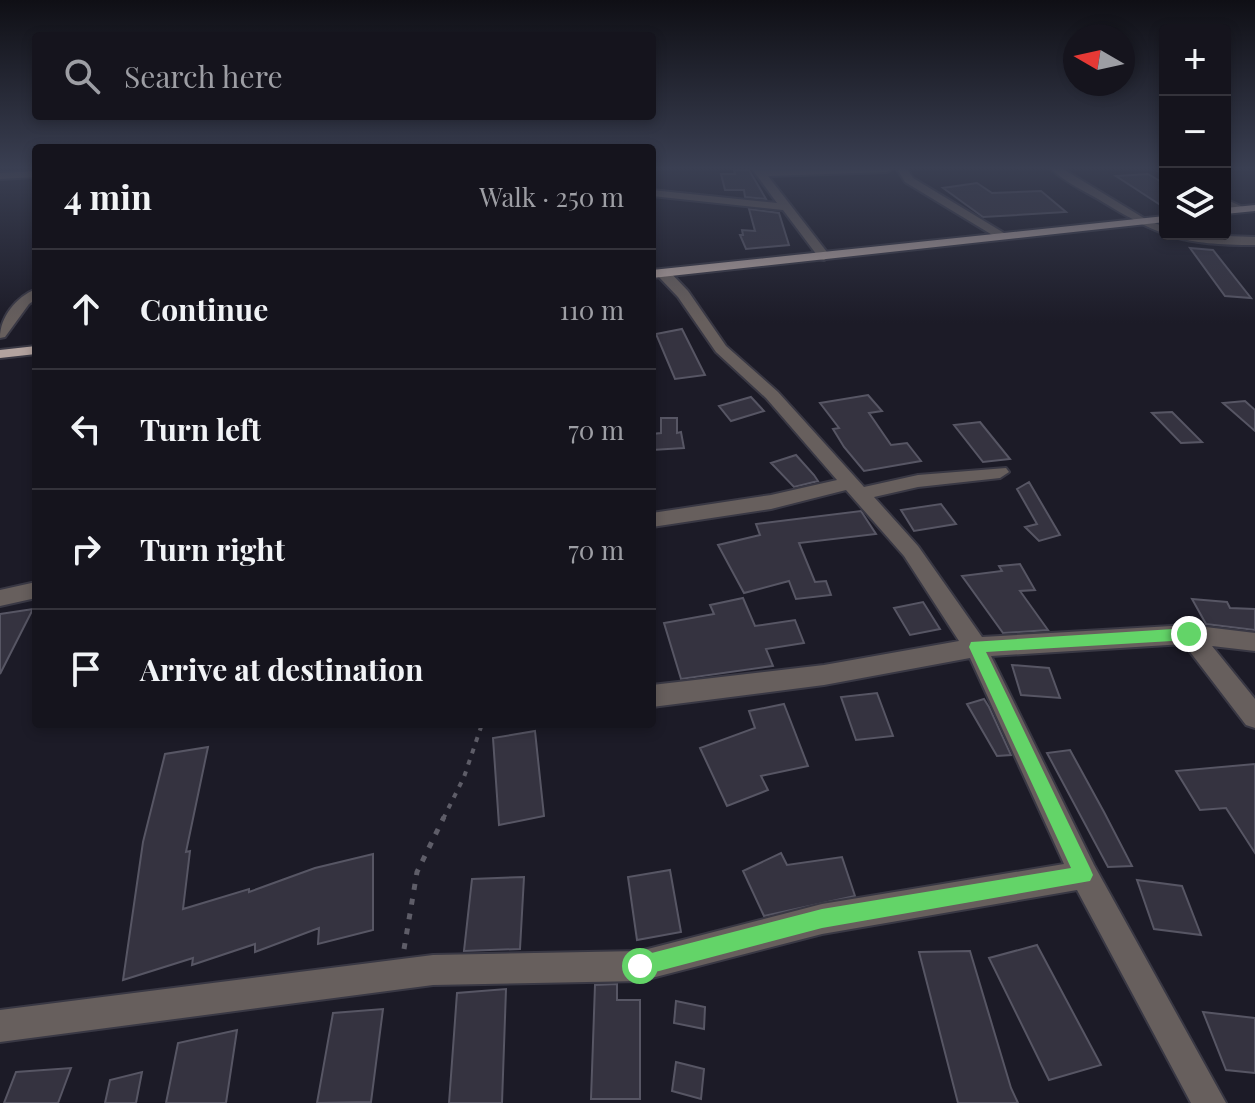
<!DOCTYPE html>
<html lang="en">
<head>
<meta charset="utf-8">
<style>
	:root { --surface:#15141d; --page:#22212a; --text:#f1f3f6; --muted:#9d9ea4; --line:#34333b }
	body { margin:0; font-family:"Playfair Display",serif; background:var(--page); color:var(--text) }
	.controls { position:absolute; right:24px; top:24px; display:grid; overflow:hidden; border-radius:8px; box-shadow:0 4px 12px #0003 }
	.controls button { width:72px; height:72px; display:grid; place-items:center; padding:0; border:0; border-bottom:2px solid var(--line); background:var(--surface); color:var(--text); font:40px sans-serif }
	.compass { position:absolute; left:1063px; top:24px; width:72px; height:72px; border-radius:50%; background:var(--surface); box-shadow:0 4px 12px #0003; rotate:279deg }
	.stop { position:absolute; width:24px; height:24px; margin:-18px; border:6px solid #63d468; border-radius:50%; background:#fff }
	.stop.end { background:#63d468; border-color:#fff; box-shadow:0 2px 8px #0008 }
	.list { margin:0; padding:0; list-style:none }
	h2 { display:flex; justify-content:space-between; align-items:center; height:104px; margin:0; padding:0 32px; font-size:34px }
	h2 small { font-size:26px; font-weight:400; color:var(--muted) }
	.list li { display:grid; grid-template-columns:52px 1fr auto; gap:24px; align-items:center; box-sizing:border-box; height:120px; padding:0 32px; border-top:2px solid var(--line) }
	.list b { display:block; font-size:30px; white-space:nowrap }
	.list em { font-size:26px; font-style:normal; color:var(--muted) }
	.icon { flex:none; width:44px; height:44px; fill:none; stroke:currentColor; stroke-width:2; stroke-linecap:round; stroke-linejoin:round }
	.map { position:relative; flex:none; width:1255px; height:1103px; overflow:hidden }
	.search { position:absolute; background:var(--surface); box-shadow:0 4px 12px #0003; left:32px; top:32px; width:624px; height:88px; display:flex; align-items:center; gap:20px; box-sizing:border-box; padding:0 28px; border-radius:8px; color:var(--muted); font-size:30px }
	.panel { position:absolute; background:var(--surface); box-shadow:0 4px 12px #0003; left:32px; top:144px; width:624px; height:584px; border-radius:8px }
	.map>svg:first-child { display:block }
	.building { fill:#353340; stroke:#575664; stroke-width:2 }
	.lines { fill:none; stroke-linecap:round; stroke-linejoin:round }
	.minor-casing { stroke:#393844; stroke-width:4 }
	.major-casing { stroke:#393844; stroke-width:4 }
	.path-far1 { stroke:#5e5d68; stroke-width:4; stroke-dasharray:5 7; stroke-linecap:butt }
	.path { stroke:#5e5d68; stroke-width:5; stroke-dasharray:6 9; stroke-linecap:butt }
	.minor { fill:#675f5d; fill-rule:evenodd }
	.major { fill:#b3a39f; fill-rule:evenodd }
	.route { fill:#63d468 }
</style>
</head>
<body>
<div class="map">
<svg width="1255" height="1103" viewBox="0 0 1255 1103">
	<rect width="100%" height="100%" fill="#1c1b27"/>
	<path class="building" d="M734,170H749L766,199L745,197L744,190H725L721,174H735Z
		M1148,174L1165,184V208L1116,176Z
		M977,183L992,193L1041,191L1066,212L983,217L943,188Z
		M749,209L779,213L789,245L746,249L740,235H743L742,230L755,231Z
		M1190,248L1213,250L1251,298L1225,296Z
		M682,329L705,375L675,379L656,334Z
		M868,395L882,411L869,413L891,445L907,443L921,461L864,471L844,447L833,429L839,428L820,403Z
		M751,397L764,411L731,421L719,406Z
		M1245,401L1255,410V431L1223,403Z
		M1172,412L1202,442L1181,443L1152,413Z
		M661,418H677V433L681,432L684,448L652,450V434L661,433Z
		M980,422L1010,459L983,462L954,425Z
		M796,455L814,475L818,481L794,487L771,463Z
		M1029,482L1060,535L1039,541L1025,527L1037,524L1017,489Z
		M941,504L956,524L914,531L901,510Z
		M861,511L876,534L799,543L815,582L826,581L831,595L796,599L789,581L744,593L718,545L760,535L756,524Z
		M1020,564L1035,590L1020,591L1048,630L1003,633L962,576L1002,571L999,566Z
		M743,598L755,626L795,620L804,643L766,649L773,666L681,679L664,623L714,614L710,605Z
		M1192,599L1227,602L1230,608L1255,609V630L1206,624Z
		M923,602L940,629L910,635L894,608Z
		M33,609L0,674V614Z
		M1012,665L1049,668L1060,698L1021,695Z
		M877,693L893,736L856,740L841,697Z
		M984,699L989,707L1011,755L997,756L967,704Z
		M784,704L808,766L761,776L768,790L727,806L700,748L755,728L749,711Z
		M535,731L544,816L499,825L493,738Z
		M208,747L186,852L190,851L183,909L249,889V892L315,868L373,854V930L318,944L319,928L255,952V944L192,965L193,958L123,980L143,842L165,754Z
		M1070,750L1104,812L1132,866L1108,867L1047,753Z
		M1255,764V853L1226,808L1200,810L1176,771Z
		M781,853L787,865L842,857L855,896L764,916L743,871Z
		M670,870L681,932L637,940L628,877Z
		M524,877L520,949L464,951L472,879Z
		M1137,880L1182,886L1201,935L1154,929Z
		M1037,945L1101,1065L1049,1080L989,958Z
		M970,951L1011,1088L1018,1103H958L919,952Z
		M617,984V1000H640V1099H591L595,985Z
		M506,989L502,1103H449L457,993Z
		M676,1001L705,1007L704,1029L674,1023Z
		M383,1009L371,1102L317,1103L333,1013Z
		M1203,1012L1255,1018V1073L1226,1070Z
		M237,1030L226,1103H166L178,1043Z
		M676,1062L704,1069L701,1099L672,1091Z
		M71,1068L58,1103H4L16,1072Z
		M142,1072L136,1103H105L110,1080Z"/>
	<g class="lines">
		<g class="minor-casing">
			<path id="minor" d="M752,169L763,170L892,169L887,172L768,176L830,256L824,260L820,259L783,210L652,196V190L777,203Z
				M897,169H907L913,178L1009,236L999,239L905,182Z
				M1051,169H1063L1147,220L1165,227V234L1255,237V245C1182,245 1160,237 1098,199C1082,190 1064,181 1051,169Z
				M1156,169H1165V174Z
				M36,171V177L0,179V173Z
				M1225,199L1243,207L1245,209L1239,212L1225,206Z
				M658,270H668L688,291L726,346L778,392L864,487L918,475L1006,468L1009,472L1000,478L918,487L874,497L918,546L982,637L1189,625L1255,633V651L1212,646L1255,699V728L1246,725L1184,644L991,656L1094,865L1226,1103H1191L1077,890L822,934L640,981L433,985L0,1042V1010L433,955L640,951L822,904L1064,864L970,658L824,685L652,707V685L824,665L959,641L904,556L846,490L771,509L652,527V513L771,495L837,480L766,398L716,352L678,297L658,276Z
				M36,289V299L29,304L5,337L0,338C0,317 16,297 36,289Z
				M36,582V598L0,606V590Z"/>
		</g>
		<g class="major-casing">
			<path id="major" d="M1255,205V211L1225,214V208Z
				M1165,216V222L652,278V270Z
				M36,346V354L0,358V350Z"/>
		</g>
		<path class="path-far1" d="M443,819L464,777L482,724"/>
		<path class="path" d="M404,949L417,872L444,817"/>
		<use href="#minor" class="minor"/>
		<use href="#major" class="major"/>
	</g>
	<linearGradient id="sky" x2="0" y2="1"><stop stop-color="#0f0f15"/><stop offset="0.52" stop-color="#3a3f52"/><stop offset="1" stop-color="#3a3f52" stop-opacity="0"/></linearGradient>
	<rect width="1255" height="323" fill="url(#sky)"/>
	<path class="route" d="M1189,628L1196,634L1189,640L986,652L1090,868L1093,875L1090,881L822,928L640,976L633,973L630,966L633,959L640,956L822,909L1071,868L969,647L971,642Z"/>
</svg>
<div class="controls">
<button>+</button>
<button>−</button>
<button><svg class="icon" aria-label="layers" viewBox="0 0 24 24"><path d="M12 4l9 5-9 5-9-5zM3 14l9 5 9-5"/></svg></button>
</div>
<svg class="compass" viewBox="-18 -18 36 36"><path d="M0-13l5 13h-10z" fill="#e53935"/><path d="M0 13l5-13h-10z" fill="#9d9ea4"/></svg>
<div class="stop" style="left:640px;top:966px"></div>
<div class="stop end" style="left:1189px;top:634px"></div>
<div class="search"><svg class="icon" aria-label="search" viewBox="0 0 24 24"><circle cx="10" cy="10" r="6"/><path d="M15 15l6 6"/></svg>Search here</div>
<section class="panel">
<h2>4 min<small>Walk · 250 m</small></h2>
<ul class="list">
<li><svg class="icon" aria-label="ahead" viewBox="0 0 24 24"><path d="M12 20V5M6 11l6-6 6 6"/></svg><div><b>Continue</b></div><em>110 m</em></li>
<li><svg class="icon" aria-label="left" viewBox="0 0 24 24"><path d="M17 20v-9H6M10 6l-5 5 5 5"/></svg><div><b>Turn left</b></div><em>70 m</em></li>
<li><svg class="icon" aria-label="right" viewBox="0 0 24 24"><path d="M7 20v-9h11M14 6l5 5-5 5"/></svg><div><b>Turn right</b></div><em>70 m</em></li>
<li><svg class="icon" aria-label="arrive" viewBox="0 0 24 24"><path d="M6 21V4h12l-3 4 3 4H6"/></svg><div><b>Arrive at destination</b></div></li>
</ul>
</section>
</div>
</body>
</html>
